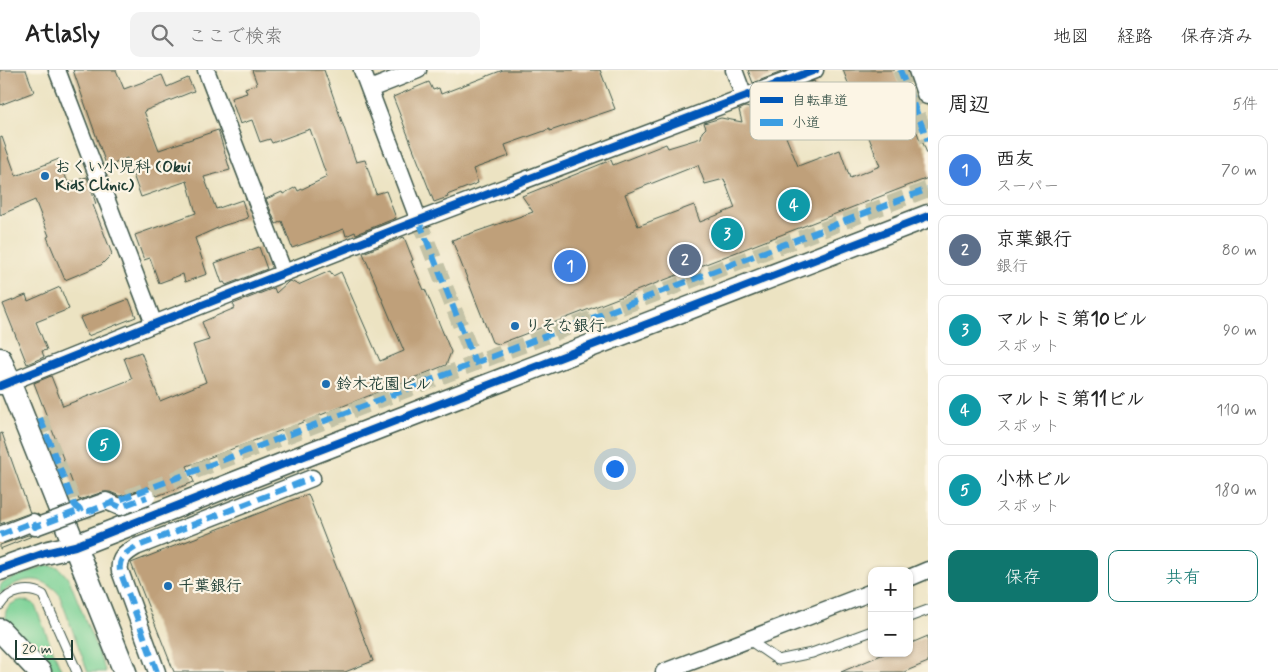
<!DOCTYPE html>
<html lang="ja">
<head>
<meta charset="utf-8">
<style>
	:root { --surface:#fff; --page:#f2f2f2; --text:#222; --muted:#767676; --line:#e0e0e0; --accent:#0f766e }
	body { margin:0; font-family:Mynerve,"Klee One",sans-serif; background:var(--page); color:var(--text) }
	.controls { position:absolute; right:15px; bottom:15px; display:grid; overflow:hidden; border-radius:10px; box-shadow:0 1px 4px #0004 }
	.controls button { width:45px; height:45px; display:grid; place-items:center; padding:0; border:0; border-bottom:1px solid var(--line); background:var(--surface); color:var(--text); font:25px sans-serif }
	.scale { position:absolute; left:15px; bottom:12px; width:58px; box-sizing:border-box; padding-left:5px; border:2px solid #1f3d34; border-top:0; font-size:14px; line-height:18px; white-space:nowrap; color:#1f3d34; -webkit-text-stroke:4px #fcf5e5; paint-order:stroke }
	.you { position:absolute; left:614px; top:398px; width:18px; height:18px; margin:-12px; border:4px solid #fff; border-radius:50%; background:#1a73e8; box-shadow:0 0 0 8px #1a73e833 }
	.badge { display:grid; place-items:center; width:32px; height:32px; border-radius:50%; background:var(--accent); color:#fff; font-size:16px; font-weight:700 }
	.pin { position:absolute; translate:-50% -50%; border:2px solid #fff; box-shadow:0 1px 5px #0006 }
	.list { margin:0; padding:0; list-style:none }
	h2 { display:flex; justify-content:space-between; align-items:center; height:65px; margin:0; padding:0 20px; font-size:21px }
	h2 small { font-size:16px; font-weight:400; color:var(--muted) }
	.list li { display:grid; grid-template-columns:32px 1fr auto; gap:15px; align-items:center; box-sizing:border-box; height:70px; margin:0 10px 10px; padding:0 10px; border:1px solid var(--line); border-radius:10px }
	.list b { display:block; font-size:19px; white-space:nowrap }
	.list p { margin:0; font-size:16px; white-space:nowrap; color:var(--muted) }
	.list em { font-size:16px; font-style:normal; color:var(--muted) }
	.actions { display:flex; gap:10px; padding:15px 20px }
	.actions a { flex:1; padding:11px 0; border:1px solid var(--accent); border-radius:10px; text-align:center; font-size:18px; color:var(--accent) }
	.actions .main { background:var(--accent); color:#fff }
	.icon { flex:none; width:28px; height:28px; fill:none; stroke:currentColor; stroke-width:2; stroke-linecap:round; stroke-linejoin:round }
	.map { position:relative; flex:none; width:928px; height:602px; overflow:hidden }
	header { display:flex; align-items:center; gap:30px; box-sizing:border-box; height:70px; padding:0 25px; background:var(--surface); border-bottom:1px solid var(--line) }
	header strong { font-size:24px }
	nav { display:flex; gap:28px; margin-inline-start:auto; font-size:18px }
	.search { width:350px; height:45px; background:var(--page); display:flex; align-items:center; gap:12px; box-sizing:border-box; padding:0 18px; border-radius:10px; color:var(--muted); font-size:19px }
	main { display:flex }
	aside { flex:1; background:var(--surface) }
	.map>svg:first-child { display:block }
	.green { fill:#7bd196; stroke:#4d8765 }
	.building { fill:#bfa07a; fill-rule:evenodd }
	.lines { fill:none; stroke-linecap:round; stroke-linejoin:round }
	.street-tunnel { stroke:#c3c2a6; stroke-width:16; stroke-dasharray:16 8; stroke-linecap:butt }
	.lane-casing { stroke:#3e5649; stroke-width:11 }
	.street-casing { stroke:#3e5649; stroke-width:19 }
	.secondary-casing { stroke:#3e5649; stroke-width:25 }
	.lane { stroke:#fff; stroke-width:9 }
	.street { stroke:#fff; stroke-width:16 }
	.secondary { stroke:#fff; stroke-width:22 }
	.street-bridge-casing { stroke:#3e5649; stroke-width:19; stroke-linecap:butt }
	.street-bridge { stroke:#fff; stroke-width:16 }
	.quiet { stroke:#3c9ee2; stroke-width:6; stroke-dasharray:12 6; stroke-linecap:butt }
	.cycleway-casing { stroke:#fcf5e5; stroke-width:11 }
	.cycleway { stroke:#0057b8; stroke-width:8 }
	.poi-dot { fill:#1f6fb2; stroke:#fcf5e5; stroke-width:2 }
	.labels { text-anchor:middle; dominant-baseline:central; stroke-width:4.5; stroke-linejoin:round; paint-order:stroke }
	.poi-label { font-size:16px; font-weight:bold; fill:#1f3d34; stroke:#fcf5e5; text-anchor:start }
	.key { fill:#fcf5e5; stroke:#babeb0; stroke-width:1 }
	.key-label { font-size:14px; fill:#1f3d34 }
</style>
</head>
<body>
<header>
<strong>Atlasly</strong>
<div class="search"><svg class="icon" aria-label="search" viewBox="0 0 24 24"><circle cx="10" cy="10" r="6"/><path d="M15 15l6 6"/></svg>ここで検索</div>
<nav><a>地図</a><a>経路</a><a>保存済み</a></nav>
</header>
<main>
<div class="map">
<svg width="928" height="602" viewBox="0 0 928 602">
	<rect width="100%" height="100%" fill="#fcf5e5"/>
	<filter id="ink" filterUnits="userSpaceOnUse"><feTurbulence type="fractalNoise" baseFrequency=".02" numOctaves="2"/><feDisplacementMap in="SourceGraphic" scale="10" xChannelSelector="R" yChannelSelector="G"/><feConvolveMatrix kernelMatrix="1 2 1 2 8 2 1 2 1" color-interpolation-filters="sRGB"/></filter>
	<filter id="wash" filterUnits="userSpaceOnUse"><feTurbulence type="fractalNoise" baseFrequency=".0096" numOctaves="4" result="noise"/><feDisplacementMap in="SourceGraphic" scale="20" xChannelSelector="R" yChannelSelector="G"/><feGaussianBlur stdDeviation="1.12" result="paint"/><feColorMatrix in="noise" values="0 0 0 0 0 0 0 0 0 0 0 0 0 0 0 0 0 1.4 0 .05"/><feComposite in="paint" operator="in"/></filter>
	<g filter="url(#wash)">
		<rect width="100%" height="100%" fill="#ece3c2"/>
		<path class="green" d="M47,495L58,497L69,509L106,602H88L59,524C41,503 19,507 0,525V516L3,512Z
			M22,530L33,533L35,536L62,602H52L7,555C2,541 8,533 22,530Z"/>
		<g id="blocks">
			<path class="building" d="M0,0H26L34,22L0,35Z
				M73,0H116L124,19L162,5L167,17L188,8L194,21L144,41L159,80L218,60L230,100L204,107L216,139L242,130L248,148L222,156L195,168L207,204L185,212L183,204L159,213L150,188L144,190L135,165L196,143L187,111L141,127L127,88L107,97Z
				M252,0H324L356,92L365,90L376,124L386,121L396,148L356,164L355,162L346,166L344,159L292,178L282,151L276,154L266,129L282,122L283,124L296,117L298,121L327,107L310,59L272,73L270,69L260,72L252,50L240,54L231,28L247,23L245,18L257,14Z
				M503,0H600L615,39L550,61V59L505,75L509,86L473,99L478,113L447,125L448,127L434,132L393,27L429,12L433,20L439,18L441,24Z
				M748,0H787L753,13Z
				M843,0H894L921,73H923L928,86V108L499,274L492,272L452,170L533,142L522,126L611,90L613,95L666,74L668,78L701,68L702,62L706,58L704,53L721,48L742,52L739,40L745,37L764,41L760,32L814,11L830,50L786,67L798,96L840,80L850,108L880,96ZM698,95L705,114L724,109L735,138L700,152L694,135L638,156L625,124Z
				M2,67L16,106L59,89L68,113L87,107L96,134L93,135L112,184L101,195L65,210L47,167L49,166L35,130L0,145V68Z
				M404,167L413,190L411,191L424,220L425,219L451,282L446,295L298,354L187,396L194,412L157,426L154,420L148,417L120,426L110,422H103L79,430L34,313L51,306L63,336L132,309L124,288L141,282L160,331L206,312L193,275L209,270L202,252L235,238L233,234L274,218L276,223L288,212L291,211L298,215L330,201L333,206L341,202L380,291L404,281L363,183Z
				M259,177L267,199L226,215L224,212L222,213L215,193Z
				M60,217L69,239L36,252L47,280L42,281L44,287L27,294L3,234L26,225L28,231Z
				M129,229L136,247L88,266L80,248Z
				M2,363L30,443L0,454V364Z
				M308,424L373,591L345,602H174L131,493Z
				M28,465L32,466L0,479V475Z
				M928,566V592L904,602H841L886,583H909V574Z"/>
		</g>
	</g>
	<g filter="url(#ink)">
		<use href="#blocks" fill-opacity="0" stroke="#3e5649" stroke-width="1"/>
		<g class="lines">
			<path class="street-tunnel" d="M900,0L928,71
				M419,151L475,292
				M40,348L74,434C79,441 84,442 93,440
				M128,427L928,119"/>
			<g class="lane-casing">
				<path id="lane" d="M0,535C9,520 29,517 43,525L77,602
					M909,547L928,540
					M749,570L778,590L812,583L872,561"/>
			</g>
			<g class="street-casing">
				<path id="street" d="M57,0L154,254
					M206,0L284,203
					M362,0L419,151
					M734,0L744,27
					M370,19L418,0
					M0,316L154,254L409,154L815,0
					M909,508L928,500
					M157,602L120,501C118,488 126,483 136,477L312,408
					M664,602L872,522"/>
			</g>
			<g class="secondary-casing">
				<path id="secondary" d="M920,0L928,23
					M0,289L125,602
					M0,499L45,483L75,476L299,388L928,146
					M0,560L40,602"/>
			</g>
			<use href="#lane" class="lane"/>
			<use href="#street" class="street"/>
			<use href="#secondary" class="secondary"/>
			<g class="street-bridge-casing">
				<path id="street-bridge" d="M0,465L33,452L35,457L106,431L120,437L147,427"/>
			</g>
			<use href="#street-bridge" class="street-bridge"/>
			<path class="quiet" d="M900,0L928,71
				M419,151L475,292
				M40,348L74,434C79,441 84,442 93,440L928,119
				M109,432L120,437L147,427
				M0,465L33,452L35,457L83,439
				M157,602L120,501C118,488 126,483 136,477L312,408"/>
			<g class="cycleway-casing">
				<path id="cycleway" d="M0,316L154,254L409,154L815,0
					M0,499L45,483L75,476L299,388L928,146"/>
			</g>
			<use href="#cycleway" class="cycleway"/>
		</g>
	</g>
	<g class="poi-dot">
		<circle cx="45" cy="106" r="5"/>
		<circle cx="515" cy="256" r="5"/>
		<circle cx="326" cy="314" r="5"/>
		<circle cx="168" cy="516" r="5"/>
	</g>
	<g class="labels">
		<g class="poi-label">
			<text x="55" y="97">おくい小児科 (Okui<tspan x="55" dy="18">Kids Clinic)</tspan></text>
			<text x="525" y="256">りそな銀行</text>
			<text x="336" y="314">鈴木花園ビル</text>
			<text x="178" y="516">千葉銀行</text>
		</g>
	</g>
	<rect x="750" y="12" width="166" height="58" rx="8" class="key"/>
	<rect x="760" y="27" width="23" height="6" fill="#0057b8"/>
	<rect x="760" y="49" width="23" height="7" fill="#3c9ee2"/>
	<g class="key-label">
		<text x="792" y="35">自転車道</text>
		<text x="792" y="57">小道</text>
	</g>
</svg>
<div class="controls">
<button>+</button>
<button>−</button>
</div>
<div class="scale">20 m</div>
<div class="you"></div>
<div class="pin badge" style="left:570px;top:196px;background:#3f7fe0">1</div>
<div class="pin badge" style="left:685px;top:190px;background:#5c6f8a">2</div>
<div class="pin badge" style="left:727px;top:164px;background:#0f9aa8">3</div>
<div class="pin badge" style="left:794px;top:135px;background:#0f9aa8">4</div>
<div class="pin badge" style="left:104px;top:375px;background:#0f9aa8">5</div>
</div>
<aside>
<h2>周辺<small>5件</small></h2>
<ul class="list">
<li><span class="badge" style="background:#3f7fe0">1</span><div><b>西友</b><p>スーパー</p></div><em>70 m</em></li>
<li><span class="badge" style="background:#5c6f8a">2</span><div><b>京葉銀行</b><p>銀行</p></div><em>80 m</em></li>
<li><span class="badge" style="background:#0f9aa8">3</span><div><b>マルトミ第10ビル</b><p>スポット</p></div><em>90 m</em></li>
<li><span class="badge" style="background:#0f9aa8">4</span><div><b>マルトミ第11ビル</b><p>スポット</p></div><em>110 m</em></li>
<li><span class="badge" style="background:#0f9aa8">5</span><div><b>小林ビル</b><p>スポット</p></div><em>180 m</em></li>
</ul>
<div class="actions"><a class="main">保存</a><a>共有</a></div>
</aside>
</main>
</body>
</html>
